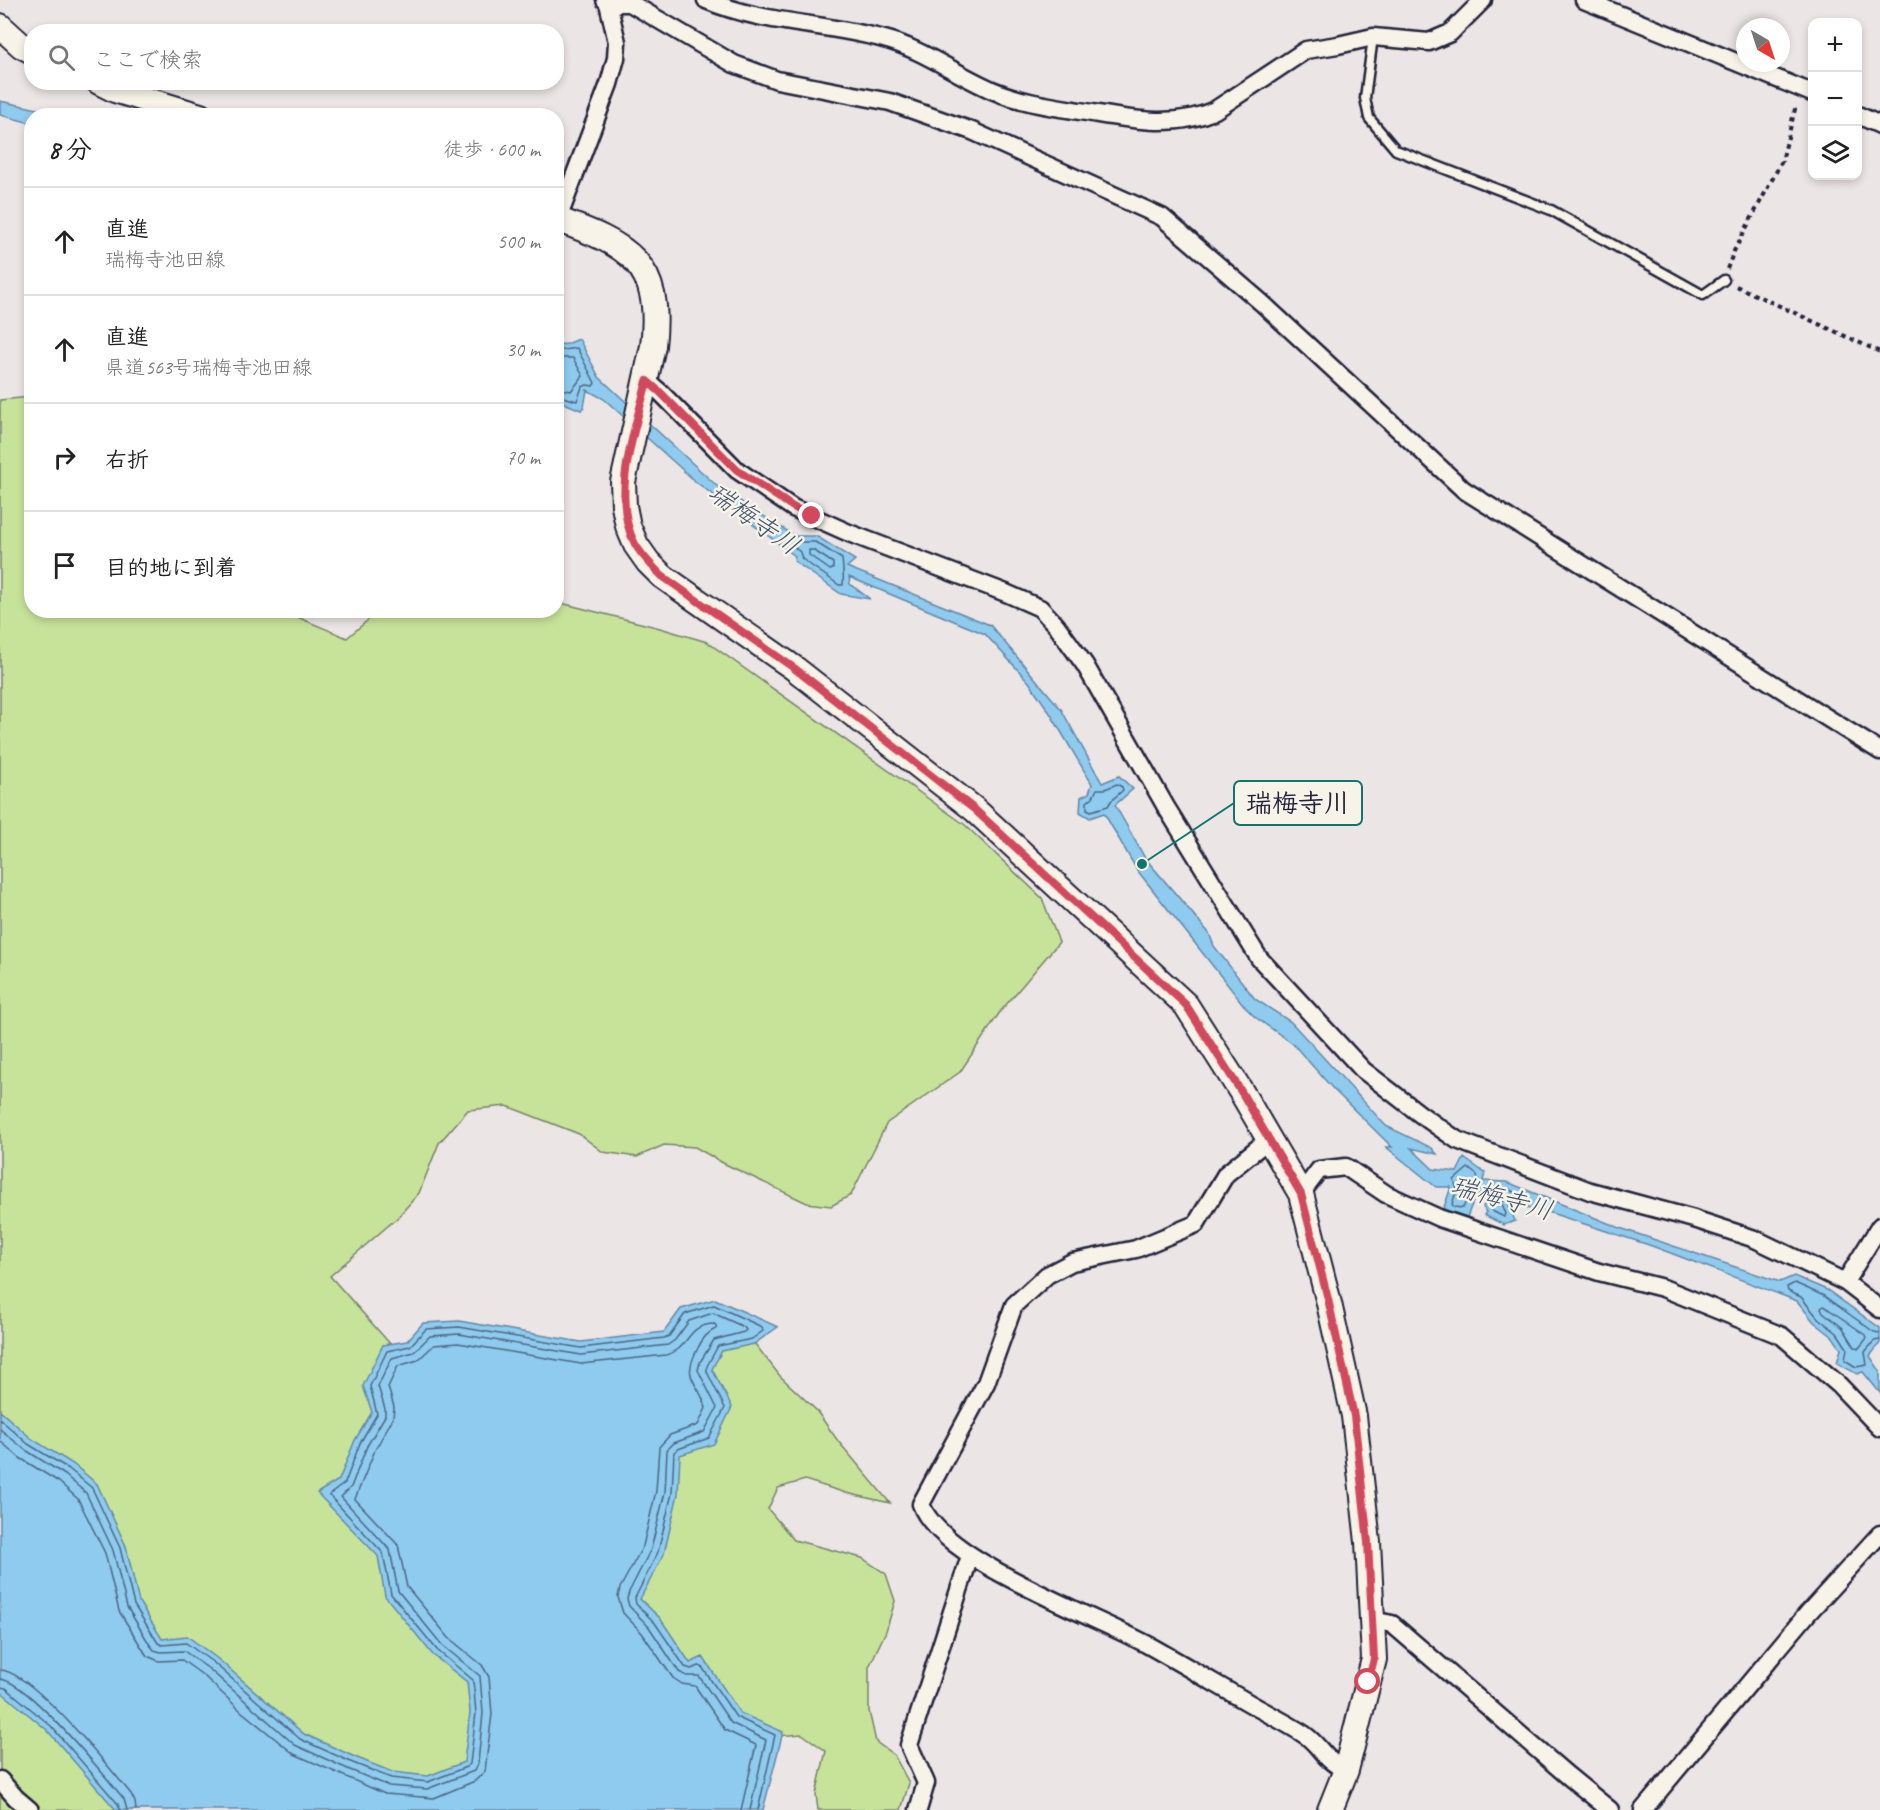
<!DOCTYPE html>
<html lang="ja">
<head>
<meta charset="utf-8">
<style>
	:root { --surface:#fff; --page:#f6f6f6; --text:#222; --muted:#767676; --line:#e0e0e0 }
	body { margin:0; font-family:Caveat,"Klee One",sans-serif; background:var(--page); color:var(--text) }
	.controls { position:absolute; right:18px; top:18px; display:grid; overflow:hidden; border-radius:12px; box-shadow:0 3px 9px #0003 }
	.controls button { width:54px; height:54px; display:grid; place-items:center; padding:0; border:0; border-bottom:2px solid var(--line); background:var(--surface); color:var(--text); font:30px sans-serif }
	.compass { position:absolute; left:1736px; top:18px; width:54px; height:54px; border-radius:50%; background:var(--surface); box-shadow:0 3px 9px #0003; rotate:141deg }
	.stop { position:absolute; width:18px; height:18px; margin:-14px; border:4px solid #d1495b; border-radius:50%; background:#fff }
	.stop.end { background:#d1495b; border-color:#fff; box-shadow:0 2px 6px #0008 }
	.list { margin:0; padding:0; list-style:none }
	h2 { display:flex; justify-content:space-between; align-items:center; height:78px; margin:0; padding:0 24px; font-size:26px }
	h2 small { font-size:20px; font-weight:400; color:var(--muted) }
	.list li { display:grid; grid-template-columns:39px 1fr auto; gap:18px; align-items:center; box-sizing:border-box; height:108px; padding:0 24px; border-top:2px solid var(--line) }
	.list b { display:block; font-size:22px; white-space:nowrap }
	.list p { margin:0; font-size:20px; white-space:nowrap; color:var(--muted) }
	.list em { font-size:20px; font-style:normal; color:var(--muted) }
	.icon { flex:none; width:33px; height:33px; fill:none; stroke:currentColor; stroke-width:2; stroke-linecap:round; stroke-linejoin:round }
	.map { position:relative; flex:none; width:1880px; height:1810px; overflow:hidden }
	.search { position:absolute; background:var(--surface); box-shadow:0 3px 9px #0003; left:24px; top:24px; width:540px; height:66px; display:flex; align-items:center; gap:15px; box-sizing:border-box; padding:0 21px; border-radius:24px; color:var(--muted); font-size:22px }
	.panel { position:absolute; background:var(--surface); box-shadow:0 3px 9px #0003; left:24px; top:108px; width:540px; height:510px; border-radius:24px }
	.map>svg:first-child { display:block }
	.green { fill:#c7e39a; stroke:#74826a; stroke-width:1.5 }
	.water { fill:#8ecbef; stroke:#6387a7; stroke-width:1.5 }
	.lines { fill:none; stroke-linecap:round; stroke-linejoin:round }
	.shore { stroke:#4d6683; stroke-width:1.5 }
	.lane-casing { stroke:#22223b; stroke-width:13 }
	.street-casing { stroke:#22223b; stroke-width:21 }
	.secondary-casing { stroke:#22223b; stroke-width:28 }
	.path { stroke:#22223b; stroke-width:4; stroke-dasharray:4.5 4.5; stroke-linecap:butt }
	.lane { stroke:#f7f3e8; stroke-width:8 }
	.street { stroke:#f7f3e8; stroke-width:16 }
	.secondary { stroke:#f7f3e8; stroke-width:24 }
	.route { stroke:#d1495b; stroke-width:8 }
	.labels { text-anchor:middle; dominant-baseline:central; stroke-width:5; stroke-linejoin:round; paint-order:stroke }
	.water-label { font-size:26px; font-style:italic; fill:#425571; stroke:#f7f3e8 }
	.leader { fill:none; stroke:#0f766e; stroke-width:2 }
	.callout-dot { fill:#0f766e; stroke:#f7f3e8; stroke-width:2 }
	.callout { fill:#f7f3e8; stroke:#0f766e; stroke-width:2 }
	.callout-label { font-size:26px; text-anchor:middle; font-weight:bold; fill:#22223b }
</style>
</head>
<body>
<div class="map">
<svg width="1880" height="1810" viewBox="0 0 1880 1810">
	<rect width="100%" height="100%" fill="#ece5e5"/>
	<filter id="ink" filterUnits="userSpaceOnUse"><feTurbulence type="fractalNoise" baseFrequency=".0167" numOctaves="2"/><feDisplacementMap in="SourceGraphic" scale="12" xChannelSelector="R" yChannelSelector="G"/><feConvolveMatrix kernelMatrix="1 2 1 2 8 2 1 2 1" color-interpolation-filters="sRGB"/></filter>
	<g filter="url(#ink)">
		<path class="green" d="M31,397L32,610L283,611L347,638L368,620L372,611L490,612L494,610H556L557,602L660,628L707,642L964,824L1042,898L1059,942L1000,1012L960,1072L887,1123L851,1195L831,1206L807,1203L723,1163L695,1147L664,1145L637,1157L603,1152L579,1134L507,1106L468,1110L439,1143L419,1193L397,1218L330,1276L416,1373L502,1706L471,1786L377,1800L150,1667L0,1448V400Z
			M748,1335L780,1376L816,1410L838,1441L890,1503L846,1493L805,1480L778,1488L768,1509L794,1540L862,1558L886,1574L895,1601L886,1631L869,1667V1711L876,1742L894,1755L909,1783L901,1810H818L816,1794L826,1751L802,1734L763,1737L651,1639L630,1581L707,1356Z
			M0,1670L139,1810H0Z"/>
		<path class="water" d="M0,101L66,115H68L32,116L31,123L0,115Z
			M579,339L599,377L718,487L795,536H816L855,560L847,567L990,625L1061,709L1102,783L1119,776L1133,789L1115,805L1145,858L1209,933L1214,946L1255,999L1291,1022L1386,1126L1432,1148L1437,1154L1411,1148L1433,1169L1457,1172L1464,1158L1485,1173L1483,1181L1507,1182L1620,1228L1780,1282L1794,1276L1827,1290L1880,1328V1343L1870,1356L1880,1371V1393L1863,1372L1857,1374L1837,1363L1841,1349L1833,1337L1814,1322L1797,1301L1652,1246L1551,1213L1508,1203L1515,1221L1504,1225L1484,1215L1486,1212L1483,1207L1486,1198L1476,1194L1467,1217L1443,1210L1451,1187H1436L1386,1147H1392L1334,1090L1293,1044L1255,1017L1246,1008L1137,870L1104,813L1090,818L1080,812L1081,797L1089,793L1092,784L1050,713L1029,682L985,634L849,577L850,584L870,599L841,594L794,561L795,556L696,482L604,399L587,390L584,407L581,410L557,400L556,345L567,344Z
			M715,1299L778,1327L754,1344L722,1351L712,1369L732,1407L714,1444L680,1455L678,1494L664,1554L640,1599L660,1618L690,1663L703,1657L740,1713L783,1732L763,1810H116L47,1730L0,1691V1411L32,1439L73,1464L97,1484L126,1546L139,1602L162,1639L187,1636L218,1659L304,1734L355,1757L392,1772L428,1776L464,1762L470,1712L467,1682L433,1655L385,1596L378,1556L317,1493L339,1480L355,1440L372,1412L363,1386L383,1345L407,1341L423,1323L459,1321L581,1342L664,1332L681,1309Z"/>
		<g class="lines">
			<path class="shore" d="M556,351L577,348L595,383L593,386L587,385L582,387L577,401L556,395
				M556,358H573L583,376L571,391L556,388
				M796,542H815L842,559C843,568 844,576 843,585H839L802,559L800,552L793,546Z
				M809,550H813L833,563V569L830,570L809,555Z
				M1117,784L1122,787L1123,790L1111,801L1108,806L1091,811L1087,809V802L1093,797L1097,789H1105Z
				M1468,1168L1477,1175L1479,1187L1470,1192L1463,1208L1454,1207L1452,1204L1457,1189L1454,1180Z
				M1491,1187L1506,1188L1516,1193L1515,1197H1508L1503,1201V1206L1506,1214L1504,1217L1492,1211L1490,1206L1492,1197L1488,1190Z
				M1824,1306L1866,1335L1867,1338L1859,1348L1855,1347L1843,1328L1823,1312L1821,1308Z
				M1880,1333L1874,1332L1824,1296L1795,1283L1787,1287L1788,1291L1801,1297L1818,1318L1837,1333L1847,1348L1845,1360L1856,1367L1867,1365L1865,1352L1874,1341L1880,1340
				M0,1419L28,1444L69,1469L92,1488L120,1548L134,1605L158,1643L162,1645L186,1643L214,1663L300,1739L353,1763L391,1778L428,1782L466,1767L470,1764L476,1713L473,1680L437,1650L391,1594L383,1553L329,1495L345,1483L360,1443L377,1414L370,1386L387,1351L410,1346L426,1329L459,1327L581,1348L664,1338L669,1336L685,1314L714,1305L762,1327L763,1331L752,1339L718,1346L707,1366V1372L725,1408L709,1438L678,1449L674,1452L672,1493L658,1552L635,1598L636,1604L655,1623L685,1667L691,1669L699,1666L702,1667L736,1717L775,1735L758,1810
				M0,1429L24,1449L65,1475L86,1493L113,1550L127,1607L150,1645L154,1650L161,1652L184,1651L209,1669L295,1745L350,1770L389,1786L427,1789L474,1771L478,1763L483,1713L480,1676L442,1645L398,1591L390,1550L341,1497L351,1487L367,1446L385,1416V1409L378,1386L392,1358L414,1352L430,1336L459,1334L581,1355L668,1345L675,1340L689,1321L713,1313L744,1327L746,1330L744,1332L714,1340L700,1362L698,1370L717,1408L704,1432L674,1443L667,1450L665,1492L651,1549L629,1592L627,1599L629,1606L649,1627L679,1672L687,1676H699L731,1723L766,1740L750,1810
				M0,1441L20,1458L59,1482L78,1499L105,1553L119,1611L147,1656L159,1661L182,1660L204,1676L242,1712L294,1754L385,1794L434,1798L475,1781L485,1771L492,1714L489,1677L482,1665L449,1638L407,1587L398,1545L355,1499L375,1450L393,1418L394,1407L388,1387L398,1366L418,1360L434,1345L458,1343L581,1364L666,1355C691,1349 685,1324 715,1324L717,1328C707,1333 703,1338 698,1348C680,1381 699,1380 706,1408L698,1425L670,1435L659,1447L656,1491L643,1546L620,1588L618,1597L623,1613L642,1633L673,1678L682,1684L695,1686L725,1730L756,1745L741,1810
				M0,1670C32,1671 109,1767 131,1794L135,1802L136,1810
				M0,1679C28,1681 104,1775 124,1799L127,1810
				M0,1687L6,1688L51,1726L118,1804L120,1810"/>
			<g class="lane-casing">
				<path id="lane" d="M1373,37L1365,98L1369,118L1396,150L1551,210L1703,295L1724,280"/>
			</g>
			<g class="street-casing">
				<path id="street" d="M706,0C762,24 825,23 884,39C920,48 957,75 992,90C1020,102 1049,106 1080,111C1124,118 1173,130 1215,110L1306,50L1338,45L1373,37L1429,42L1450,33L1483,0
					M1584,0L1812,93
					M608,3H630L734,64L777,80L890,102L972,131L1162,217L1262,303L1464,490L1880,751
					M1858,115L1880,125
					M558,219L609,84L616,58L617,42L608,3L605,0
					M647,381L660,392L737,470L793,508L849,533L1006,593L1040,608L1056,625L1085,665L1166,807L1259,958L1363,1070L1420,1114L1457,1140L1590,1191L1694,1219L1755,1239L1845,1282L1880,1309
					M1269,1139L1226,1174L1196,1224L1136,1249L1072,1262L1047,1275L1014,1305L986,1383L921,1504C941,1561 1096,1616 1150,1646C1184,1665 1216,1684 1249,1703C1268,1714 1287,1723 1305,1735C1322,1747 1323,1760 1346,1770
					M1301,1194L1319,1170L1346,1167L1386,1194L1439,1218L1599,1272L1663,1288L1782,1336L1839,1385L1880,1428
					M1845,1282L1880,1226
					M1372,1620L1392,1624L1567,1775L1610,1810
					M0,1780L16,1798L30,1810
					M918,1810L926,1783L909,1745L970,1556
					M1643,1810L1808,1613L1880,1534"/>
			</g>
			<g class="secondary-casing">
				<path id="secondary" d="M0,26L22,46L32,51
					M99,82L115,90L200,116
					M556,219C628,245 663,262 653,346L623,482L624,506L628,526L636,545L648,562L662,576L794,668L974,809L1186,1005L1242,1093L1301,1194L1328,1299L1354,1416L1368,1542L1374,1659L1346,1770L1330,1810"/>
			</g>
			<path class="path" d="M1727,269L1734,251L1782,161L1796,105
				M1736,286L1880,352"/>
			<use href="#lane" class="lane"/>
			<use href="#street" class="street"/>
			<use href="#secondary" class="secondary"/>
		</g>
	</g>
	<g class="lines" filter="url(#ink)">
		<path class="route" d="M812,516L793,507L737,470L660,392L647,381C635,430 610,496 635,544C642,556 653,567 662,576L794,668L974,809L1186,1005L1242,1093L1301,1194L1328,1299L1354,1416L1368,1542L1374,1659L1368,1682"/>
	</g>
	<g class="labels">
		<g class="water-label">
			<text transform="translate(754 519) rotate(35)">瑞梅寺川</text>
			<text transform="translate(1502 1198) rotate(15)">瑞梅寺川</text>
		</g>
	</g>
	<path class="leader" d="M1142 864L1234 803"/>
	<circle class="callout-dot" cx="1142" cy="864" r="6"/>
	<rect class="callout" x="1234" y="781" width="128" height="44" rx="6"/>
	<g class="callout-label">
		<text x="1298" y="812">瑞梅寺川</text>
	</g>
</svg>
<div class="controls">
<button>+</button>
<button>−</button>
<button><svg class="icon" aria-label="layers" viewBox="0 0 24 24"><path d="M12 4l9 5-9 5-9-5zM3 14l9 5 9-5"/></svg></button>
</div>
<svg class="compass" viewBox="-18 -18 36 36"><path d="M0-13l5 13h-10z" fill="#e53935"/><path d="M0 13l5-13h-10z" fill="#767676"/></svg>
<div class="stop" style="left:1368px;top:1682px"></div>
<div class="stop end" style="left:812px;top:516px"></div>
<div class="search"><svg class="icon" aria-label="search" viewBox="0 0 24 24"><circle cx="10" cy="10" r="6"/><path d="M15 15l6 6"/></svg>ここで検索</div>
<section class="panel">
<h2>8 分<small>徒歩 · 600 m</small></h2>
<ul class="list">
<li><svg class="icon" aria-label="ahead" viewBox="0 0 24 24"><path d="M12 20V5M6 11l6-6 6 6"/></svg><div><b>直進</b><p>瑞梅寺池田線</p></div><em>500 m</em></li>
<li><svg class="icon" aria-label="ahead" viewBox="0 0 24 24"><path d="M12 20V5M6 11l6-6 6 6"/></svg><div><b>直進</b><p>県道563号瑞梅寺池田線</p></div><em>30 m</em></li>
<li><svg class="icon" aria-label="right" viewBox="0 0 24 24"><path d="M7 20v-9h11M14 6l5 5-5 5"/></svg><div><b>右折</b></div><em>70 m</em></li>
<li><svg class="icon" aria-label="arrive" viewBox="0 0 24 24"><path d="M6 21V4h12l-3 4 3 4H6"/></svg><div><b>目的地に到着</b></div></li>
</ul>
</section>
</div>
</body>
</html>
